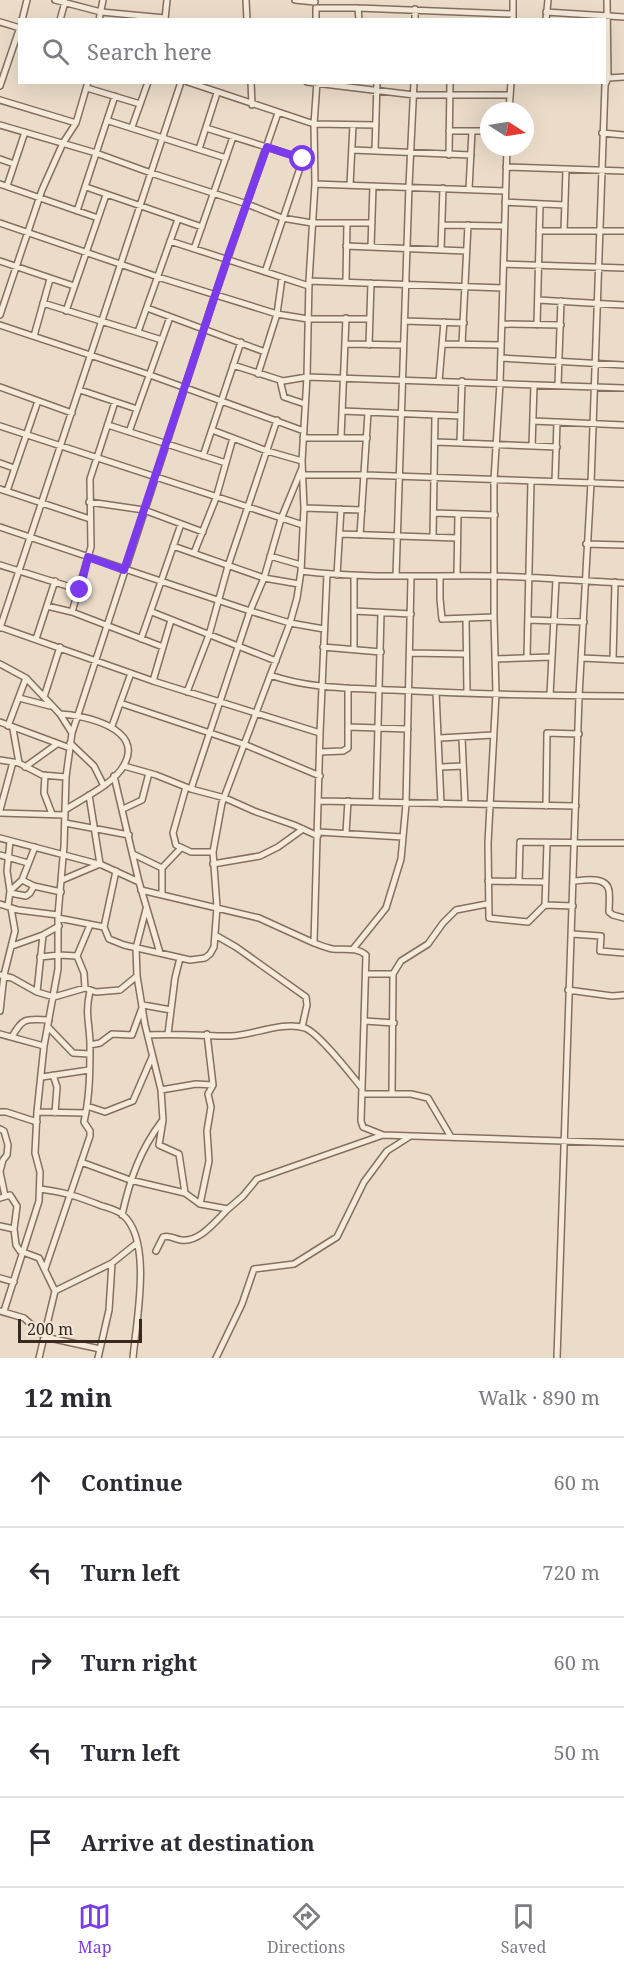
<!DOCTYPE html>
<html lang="en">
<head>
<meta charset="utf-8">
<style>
	:root { --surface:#fff; --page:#f7f7f7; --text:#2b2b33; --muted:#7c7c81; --line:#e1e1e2; --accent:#7c3aed }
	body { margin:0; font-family:"Noto Serif",serif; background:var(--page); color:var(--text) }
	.compass { position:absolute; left:480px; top:102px; width:54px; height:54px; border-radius:50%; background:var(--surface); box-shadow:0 6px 24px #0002; rotate:102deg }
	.scale { position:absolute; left:18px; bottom:15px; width:124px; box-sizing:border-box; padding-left:6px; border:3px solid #372921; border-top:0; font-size:16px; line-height:21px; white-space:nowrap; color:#372921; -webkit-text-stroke:4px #f3e7d8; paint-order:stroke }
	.stop { position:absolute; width:18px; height:18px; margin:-14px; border:4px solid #7c3aed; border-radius:50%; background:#fff }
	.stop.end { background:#7c3aed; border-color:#fff; box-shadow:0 2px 6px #0008 }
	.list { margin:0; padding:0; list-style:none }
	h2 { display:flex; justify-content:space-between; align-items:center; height:78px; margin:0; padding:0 24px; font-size:26px }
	h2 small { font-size:20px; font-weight:400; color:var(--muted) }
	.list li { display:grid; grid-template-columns:39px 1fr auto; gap:18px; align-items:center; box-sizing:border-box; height:90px; padding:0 24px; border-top:2px solid var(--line) }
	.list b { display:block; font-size:22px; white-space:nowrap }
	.list em { font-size:20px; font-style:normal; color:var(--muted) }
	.icon { flex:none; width:33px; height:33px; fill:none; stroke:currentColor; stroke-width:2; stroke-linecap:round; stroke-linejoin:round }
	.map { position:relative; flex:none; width:624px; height:1358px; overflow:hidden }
	.search { position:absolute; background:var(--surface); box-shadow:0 6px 24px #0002; left:18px; right:18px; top:18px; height:66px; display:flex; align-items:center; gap:15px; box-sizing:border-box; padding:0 21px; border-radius:0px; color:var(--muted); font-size:22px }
	.sheet { height:528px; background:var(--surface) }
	nav { display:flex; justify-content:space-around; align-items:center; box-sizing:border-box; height:84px; border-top:2px solid var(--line); background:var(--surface); font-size:16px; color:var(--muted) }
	nav a { display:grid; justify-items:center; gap:3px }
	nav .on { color:var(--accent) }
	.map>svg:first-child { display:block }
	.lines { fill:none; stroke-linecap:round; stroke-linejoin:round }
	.minor-casing { stroke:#856f5f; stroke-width:8 }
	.minor { stroke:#f6ebdb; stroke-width:5 }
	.route { stroke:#7c3aed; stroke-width:8 }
</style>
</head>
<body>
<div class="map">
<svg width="624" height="1358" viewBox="0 0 624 1358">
	<rect width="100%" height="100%" fill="#ebdcc9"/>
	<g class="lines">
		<g class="minor-casing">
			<path id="minor" d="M55,0L101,12L165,18
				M246,0L247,20
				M295,0L315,2
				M607,0L608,78
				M316,8H358L513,14
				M316,8V20
				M358,8L359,20
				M546,12L624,17
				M165,19L167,0
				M22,20L27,0
				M60,20L65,2
				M99,20L103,0
				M415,20V9
				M513,20V0
				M546,20L548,0
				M0,22L20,28
				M188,82L314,124L376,125
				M251,82L252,105
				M307,82L414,95H510
				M0,86L20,27
				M87,88L140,104
				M0,100L76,123
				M509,111L511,82
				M109,121L226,158
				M0,125L96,153L151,173L247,204L282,218L312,223H372
				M132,127L148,82
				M206,128L314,162
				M449,131H489
				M602,133L624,135
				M507,147L500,383L494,480V617L496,694L488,843L489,918L528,922L545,905L547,843
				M199,149L217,93
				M352,150L471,155
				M375,151L377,82
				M449,155L450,82
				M0,159L14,164
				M506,167L624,171
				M0,184L98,218
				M315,184L505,191
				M350,185L353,125
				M7,186L25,132
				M86,187L202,227
				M469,189L472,131
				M505,202L565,205
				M77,211L115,96
				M0,223L158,277L277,314L308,319H370
				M442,225L504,226
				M539,231H624
				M564,231L566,170
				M170,241L309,286
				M346,246L466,251
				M371,247L373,186
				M194,249L233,137
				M441,250L443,188
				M0,261L74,286
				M504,264L624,268
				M265,272L303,159
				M309,281L503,288
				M346,282L347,223
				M538,300L624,305
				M43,303L162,340
				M147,308L265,352
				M66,311L106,195
				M0,315L42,190L63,143L76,123L88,82
				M405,321L464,323
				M502,324L561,325
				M0,325L150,375L304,431
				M537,325L540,204
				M138,332L178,219
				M34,336L50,279
				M346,344L403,345
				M443,344L501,345
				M462,344L468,225
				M369,345L371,283
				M501,358L624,365
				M233,365L283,381L307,377L624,388
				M258,374L277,314L282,278
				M280,380L284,397L305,404
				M439,381L444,322
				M558,385L561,301
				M0,387L72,413
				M80,390L137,409
				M342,411L461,416
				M533,421L624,425
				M108,425L226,463
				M0,426L303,525
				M212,430L267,451L302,461
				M129,432L170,317
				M341,437L346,318
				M303,438H367
				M436,442L557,447
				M460,443L462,381
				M532,446L534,385
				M203,456L241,342
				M0,463L14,468
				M303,475H365L624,484
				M555,482L557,422
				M0,489L90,519
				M7,491L38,401
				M89,502L144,510L203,532
				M304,508L362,510
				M434,513L495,515
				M0,527L250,611L290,623L324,629
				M340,534L457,538
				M360,535L368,413
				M433,537L435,417
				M586,544L624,545
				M173,546L264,578L299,584
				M194,553L216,498L233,438
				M270,556L301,565
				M0,565L80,590
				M301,571C365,579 430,575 495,576C538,577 581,581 624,583
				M337,575L341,509
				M396,576L409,186L414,82
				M457,576L458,514
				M440,577V599L442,619L494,617
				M47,606L72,612L163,647
				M354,611L411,614
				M72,612L91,547L90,479L115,402
				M152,612L276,661
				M466,618L467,693
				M529,620L584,622
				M0,627L153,681L320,733L314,943C320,945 326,948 333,949C344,950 357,947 366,955L361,1121L363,1127L383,1135L624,1143
				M0,628L181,82
				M36,639L55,581
				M141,639L181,524
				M323,647L381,652
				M354,649V575
				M410,653L466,654
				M527,657L531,481
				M582,658L624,660
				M495,659L551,657
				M613,659L615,582
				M0,664L26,678L60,714L72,733
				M270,675C310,689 350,688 392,690C469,694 547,696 624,696
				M153,681L171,620
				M187,692L209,635L228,566L277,420
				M436,692L441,804
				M550,695L556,580
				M44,697L60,647
				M19,698L50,706
				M120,703L246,745L320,776
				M60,714C83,715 145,728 124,765C114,784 83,798 65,810
				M0,722L70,748
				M8,726L26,678
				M112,726L131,673
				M349,727L408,729
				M13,729L19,763
				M320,733L327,574
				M440,738L493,735
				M462,738L465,804
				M70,743L94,766L104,786
				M320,752L343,751L348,748V688
				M0,760L19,763L42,775L66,777
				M124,766L156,775L191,789L225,798L254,811L294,825L318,836
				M25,767L57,744
				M441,767L463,766
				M45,775L44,793L52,814
				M114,776L139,882L160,953
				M186,787L173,833L176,845L191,852H213
				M191,789L250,611L264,578L281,519L302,468
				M319,801L576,806
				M376,802L381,613
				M546,806L547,733L579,734
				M123,809L142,800L149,773
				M0,810L13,762
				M0,813L65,815
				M65,823L129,835
				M318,832L403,837
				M346,833L348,801
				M0,838L102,865L139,882
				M133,854L162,868
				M0,855L28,863
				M213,864L260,856L278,847L303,829
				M116,871L104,927L109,939L124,945L190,960L205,958L210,954L214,947L217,907L213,852L222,803L290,623L297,598L301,571L304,508L302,461L307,377L309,281L315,184L314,124L317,82
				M22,880L34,886L61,892
				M62,880L100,864L89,795
				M488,881L546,882
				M519,881L520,842L624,843
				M574,881C585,880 607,876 609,891C610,898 609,905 609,912L613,915L624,918
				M141,890L259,918L314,943
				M10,891L22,880L35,847
				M10,893L26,896L30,893L34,886
				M162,894V868L180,849
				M0,904L18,910L58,915
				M545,905L573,906
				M8,906L10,891L7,871L10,841
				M58,918L104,927
				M572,934L601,936L600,951L624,953
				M215,935L236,947L306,997L307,1005L302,1027
				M12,946L43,935L59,926
				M353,949L386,908L401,859L406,804L411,577
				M40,957L59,955L77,956
				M366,974H393
				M0,975L12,978L37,992L54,997L85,988L96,992L120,990L137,976L136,948L146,909
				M137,976L145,1025L161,1090L163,1120L159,1145L179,1154L185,1193
				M85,988L84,973L77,956L90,925
				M568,990L612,996L624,995
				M37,992L43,935
				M0,1011L4,975L15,931L11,908
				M365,1021L394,1023
				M48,1027L73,1053L89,1054
				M0,1034L44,1046
				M168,1034L175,978L180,958
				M148,1035C176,1033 203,1036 231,1036C254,1035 282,1021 305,1028C319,1033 352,1076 362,1088
				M12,1037C23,1016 28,1019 49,1020
				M90,1045L100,1043L112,1034L132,1035L143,1005L171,1010
				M53,1075L57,1087L55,1113
				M42,1077L89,1070
				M161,1090L196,1084L213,1085
				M362,1094H411L428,1098L451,1137
				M392,1094L393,974L401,961L428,944L443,923L456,910L487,904
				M87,1106L105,1112L133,1101L152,1057
				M0,1112H6L37,1122
				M37,1112L86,1113
				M0,1129L4,1131L8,1145L7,1155L3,1160L0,1171
				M81,1162L130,1180L185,1193L200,1204L228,1209L243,1196L257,1179L383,1135
				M0,1172L5,1196
				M40,1189C65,1192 79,1197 102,1206C109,1208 117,1210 123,1215C153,1241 136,1322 133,1358
				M0,1198L10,1195L17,1206L14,1229L16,1245L20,1251L39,1258L55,1291L39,1358
				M200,1204L209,1161L207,1131L211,1107L208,1094L213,1085L207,1034
				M122,1215C130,1179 140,1150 162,1121
				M0,1226L14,1229
				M156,1251L163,1237C170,1235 174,1239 181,1240C199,1243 216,1221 228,1209
				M45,1269L90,1136V1131L84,1122C90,1096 90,1069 90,1042C89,1021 85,1013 90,991
				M0,1278L14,1282
				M55,1291L112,1263L137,1243
				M0,1311L24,1318L45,1337L100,1349
				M4,1311L39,1201L40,1172L35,1153L37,1112L44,1046L58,969V915L64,846L66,777L72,733L215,295L278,113
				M98,1358L109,1310L112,1263
				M216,1358L242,1304L254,1269L294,1264L337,1237L364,1182L387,1151L409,1137
				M557,1358L579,696L591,483L605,85L608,78L624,77"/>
		</g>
		<use href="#minor" class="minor"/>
	</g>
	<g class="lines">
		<path class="route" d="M80,590L88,557L124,570L230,250L267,147L303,159"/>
	</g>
</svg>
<svg class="compass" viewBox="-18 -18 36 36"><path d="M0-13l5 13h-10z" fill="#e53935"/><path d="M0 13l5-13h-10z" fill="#7c7c81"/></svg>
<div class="scale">200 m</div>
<div class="stop" style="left:303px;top:159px"></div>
<div class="stop end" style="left:80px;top:590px"></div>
<div class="search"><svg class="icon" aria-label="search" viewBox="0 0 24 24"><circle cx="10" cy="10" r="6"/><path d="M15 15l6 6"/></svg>Search here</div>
</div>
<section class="sheet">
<h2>12 min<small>Walk · 890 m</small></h2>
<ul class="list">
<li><svg class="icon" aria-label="ahead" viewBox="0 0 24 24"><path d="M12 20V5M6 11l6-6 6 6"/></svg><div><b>Continue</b></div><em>60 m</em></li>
<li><svg class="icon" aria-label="left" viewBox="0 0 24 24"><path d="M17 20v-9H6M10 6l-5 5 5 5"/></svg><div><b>Turn left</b></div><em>720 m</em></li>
<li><svg class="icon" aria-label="right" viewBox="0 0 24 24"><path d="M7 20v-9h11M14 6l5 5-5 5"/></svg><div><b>Turn right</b></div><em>60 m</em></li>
<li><svg class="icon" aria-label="left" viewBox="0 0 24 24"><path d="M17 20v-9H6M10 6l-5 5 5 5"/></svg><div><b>Turn left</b></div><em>50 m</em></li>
<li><svg class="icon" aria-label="arrive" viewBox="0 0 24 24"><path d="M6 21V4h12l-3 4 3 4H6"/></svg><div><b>Arrive at destination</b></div></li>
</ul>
</section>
<nav>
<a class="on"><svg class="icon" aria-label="map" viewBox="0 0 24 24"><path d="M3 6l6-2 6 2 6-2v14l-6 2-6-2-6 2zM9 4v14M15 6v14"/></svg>Map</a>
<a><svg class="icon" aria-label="directions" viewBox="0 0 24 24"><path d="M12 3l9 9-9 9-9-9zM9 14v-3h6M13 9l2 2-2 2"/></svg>Directions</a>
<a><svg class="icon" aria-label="saved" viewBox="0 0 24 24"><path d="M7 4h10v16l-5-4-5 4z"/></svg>Saved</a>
</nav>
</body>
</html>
